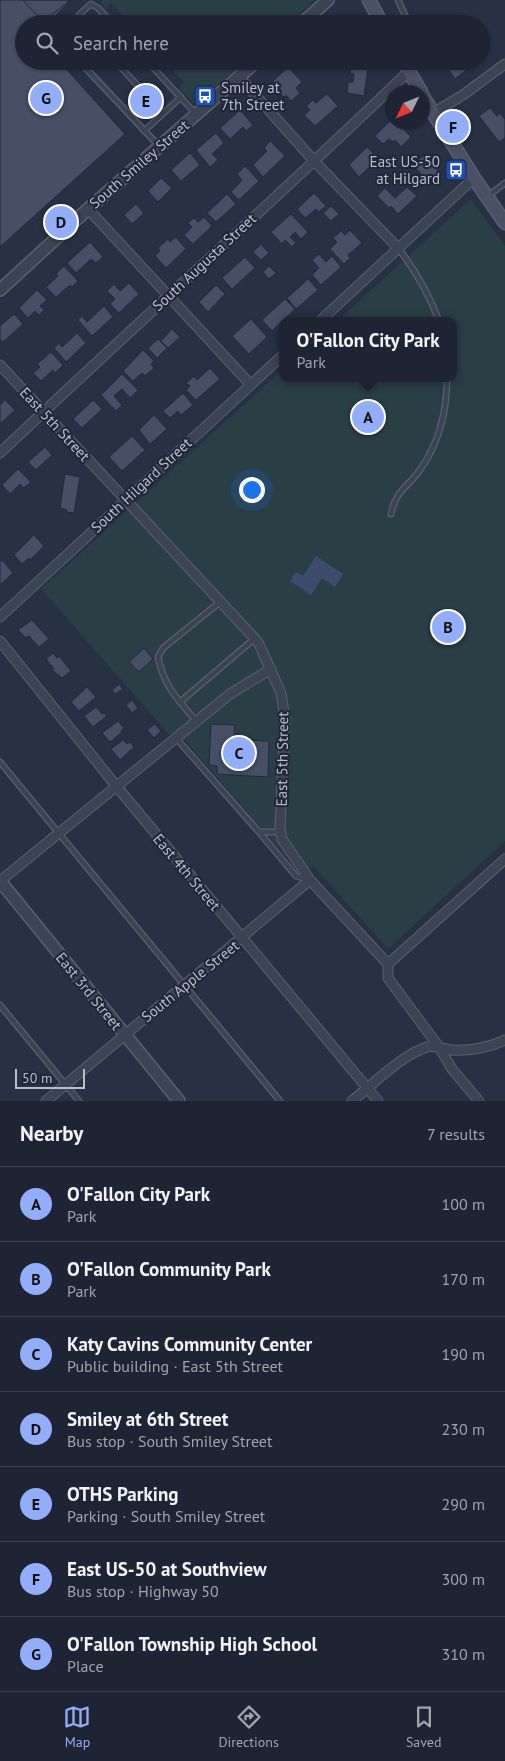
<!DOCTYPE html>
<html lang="en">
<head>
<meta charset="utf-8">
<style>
	:root { --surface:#1e2433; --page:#262c3b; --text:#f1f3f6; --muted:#a1a4ac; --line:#3c414e; --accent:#93adf8 }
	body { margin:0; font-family:"PT Sans",sans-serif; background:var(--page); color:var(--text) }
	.compass { position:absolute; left:385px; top:85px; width:45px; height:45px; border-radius:50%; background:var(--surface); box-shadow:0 1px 4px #0004; rotate:227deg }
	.scale { position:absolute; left:15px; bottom:12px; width:70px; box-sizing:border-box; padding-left:5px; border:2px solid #b9becd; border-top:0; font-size:14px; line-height:18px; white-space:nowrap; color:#b9becd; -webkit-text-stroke:4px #202739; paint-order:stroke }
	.you { position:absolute; left:251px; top:489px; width:18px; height:18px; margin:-12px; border:4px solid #fff; border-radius:50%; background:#1a73e8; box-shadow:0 0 0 8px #1a73e833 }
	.badge { display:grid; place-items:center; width:32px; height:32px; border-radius:50%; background:var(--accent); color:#111; font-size:16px; font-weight:700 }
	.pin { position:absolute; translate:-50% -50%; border:2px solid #fff; box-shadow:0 1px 5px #0006 }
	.popup { position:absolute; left:279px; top:317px; width:178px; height:65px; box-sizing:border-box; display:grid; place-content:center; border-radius:10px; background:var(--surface); filter:drop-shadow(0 1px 4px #0005); font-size:16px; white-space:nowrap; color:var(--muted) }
	.popup b { font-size:19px; color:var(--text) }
	.popup::after { content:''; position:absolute; left:50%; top:100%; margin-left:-10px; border:10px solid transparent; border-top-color:var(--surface) }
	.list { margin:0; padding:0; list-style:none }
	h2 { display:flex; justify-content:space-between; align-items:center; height:65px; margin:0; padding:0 20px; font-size:21px }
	h2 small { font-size:16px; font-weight:400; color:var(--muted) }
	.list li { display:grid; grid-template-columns:32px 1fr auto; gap:15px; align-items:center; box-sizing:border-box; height:75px; padding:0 20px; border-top:1px solid var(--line) }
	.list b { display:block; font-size:19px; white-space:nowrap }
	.list p { margin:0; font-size:16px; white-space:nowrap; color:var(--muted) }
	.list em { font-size:16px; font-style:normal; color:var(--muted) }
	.icon { flex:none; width:28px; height:28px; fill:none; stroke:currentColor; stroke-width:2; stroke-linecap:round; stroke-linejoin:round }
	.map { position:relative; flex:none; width:505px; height:1101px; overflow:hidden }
	.search { position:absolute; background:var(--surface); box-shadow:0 1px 4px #0004; left:15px; right:15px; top:15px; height:55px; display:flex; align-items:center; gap:12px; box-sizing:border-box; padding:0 18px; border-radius:28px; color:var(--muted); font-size:19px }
	.sheet { height:590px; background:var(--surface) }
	nav { display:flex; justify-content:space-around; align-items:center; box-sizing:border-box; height:70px; border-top:1px solid var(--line); background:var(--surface); font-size:14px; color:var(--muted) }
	nav a { display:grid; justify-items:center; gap:2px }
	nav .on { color:var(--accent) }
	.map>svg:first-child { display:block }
	.green { fill:#2a3e45 }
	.water { fill:#3e4b6d }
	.building { fill:#474f66; stroke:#23293b }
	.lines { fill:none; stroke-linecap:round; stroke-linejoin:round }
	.service-casing { stroke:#5a6071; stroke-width:7 }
	.minor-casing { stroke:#5a6071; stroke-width:11 }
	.tertiary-casing { stroke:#5a6071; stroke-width:14 }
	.secondary-casing { stroke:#5a6071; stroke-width:15 }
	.service { stroke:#3c4353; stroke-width:4.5 }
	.minor { stroke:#3c4353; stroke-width:9 }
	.tertiary { stroke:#3c4353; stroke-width:11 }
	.secondary { stroke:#4a5166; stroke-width:12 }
	.labels { text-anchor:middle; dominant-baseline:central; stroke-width:4; stroke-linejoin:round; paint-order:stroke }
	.poi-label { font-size:15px; fill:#b9becd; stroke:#202739; text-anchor:start }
	.street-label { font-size:15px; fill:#b9becd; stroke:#202739 }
</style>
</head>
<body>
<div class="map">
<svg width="505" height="1101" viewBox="0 0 505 1101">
	<rect width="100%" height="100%" fill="#283044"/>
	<path class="green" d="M101,0H315L288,24H130L111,3L105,10L101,4Z
		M165,61H246L199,102L194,103L179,89L184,83Z
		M471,199L505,246V841L388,949L314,867L298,871L185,740L168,733L41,589L283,369V378H453V321H337Z"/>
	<path class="water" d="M316,556L343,574L335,587L322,578L311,595L290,581L296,572L303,576Z"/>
	<path class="building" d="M0,0H71L50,21L65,24H24V61H59L125,134L0,247Z
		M23,0H70L43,22Z
		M356,61H369L364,96L347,93L348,82H353L354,74L350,73L351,64L356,65Z
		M438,61H466L470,67L455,79L443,62L440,64Z
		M288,67L302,82L296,88L300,93L291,101L286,95L284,97L280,93L282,91L273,81Z
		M327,94L338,106L315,126L304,115L310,110L306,106L313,100L316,103Z
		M490,108L497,116L500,113L505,119V138L499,142L479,116Z
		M240,110L253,125L246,131L243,127L230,139L220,128Z
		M392,119V122H397L411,137L401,147L395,140L393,142L389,139L383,144L375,136Z
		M216,133L224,143L212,154L218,160L210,167L196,150Z
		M270,141L285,156L263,177L253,165L267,151L264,148Z
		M367,147L376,156L371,161L373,164L359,177L349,165Z
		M190,153L200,165L181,181L171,170Z
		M424,155L441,174L430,184L413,165Z
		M245,166L259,181L239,200L231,192L242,180L237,174Z
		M161,178L172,188L158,202L148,191Z
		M407,187L417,196L398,214L391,206L389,208L377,196L385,188L395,198Z
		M314,193L326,206L319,212L316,209L305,218L297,209Z
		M227,194L236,204L216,222L207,213Z
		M136,204L144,213L132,224L124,215Z
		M331,206L339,214L331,221L323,213Z
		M291,214L308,232L301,239L295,232L290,237L296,243L292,247L285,240L282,244L271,232Z
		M204,217L212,226L193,244L184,235L192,227L188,223L194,218L198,222Z
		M350,230L362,243L348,255L350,258L344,264L330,249L337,242L333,238L341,231L345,235Z
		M176,237L186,249L166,268L155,256L160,251L158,248L168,239L170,242Z
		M90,242L103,257L96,263L91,259L76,273L67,263Z
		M261,244L269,253L261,260L253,252Z
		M319,254L326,262L332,256L341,267L321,285L312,275L319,268L312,260Z
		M245,257L255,268L232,289L222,278Z
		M64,266L78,281L72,287L70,285L56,297L46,287L58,276L56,274Z
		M269,266L276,273L269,279L263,272Z
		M308,279L318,290L296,309L287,298Z
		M129,283L139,294L119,313L110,304L115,299L107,291L114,284L120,291Z
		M216,285L225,294L208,312L199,302Z
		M37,290L47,300L40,306L44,310L39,315L35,311L28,318L19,308Z
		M285,299L295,309L272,331L262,320Z
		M104,306L113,317L92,336L78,320L82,316L87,322Z
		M14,314L23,324L3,342L0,339V326Z
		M251,319L267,337L249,354L232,336Z
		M172,329L180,337L168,348L161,341Z
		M77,333L86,343L66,362L54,348L59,343L62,347Z
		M158,339L167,348L157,358L148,348Z
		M143,350L154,361L151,364L154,368L145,376L142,373L133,381L123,371Z
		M51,352L63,365L55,373L53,370L41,381L33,373L40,367L37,364Z
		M210,368L220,379L196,400L186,390L190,386L186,383L194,376L197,380Z
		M122,374L138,390L130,398L122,389L114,396L122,405L116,411L101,395Z
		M183,393L193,405L181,415L178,411L170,418L163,411Z
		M5,400L15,410L0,424V405Z
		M93,400L102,409L82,428L73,419Z
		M154,415L167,429L150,444L139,430Z
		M132,436L145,450L122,471L109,457Z
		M45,447L52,455L36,470L28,462Z
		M18,469L31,482L24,488L20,484L10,494L2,485Z
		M65,474L80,477L74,513L66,512L67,510L60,508Z
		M34,535L44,546L30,560L29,558L22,564L14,555Z
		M2,560L13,573L0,585V561Z
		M32,620L49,639L39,647L29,636L26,638L18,630Z
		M144,648L153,659L139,672L129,662Z
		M53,653L57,658L59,656L71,671L62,678L52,670L54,669L46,659Z
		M119,684L123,689L115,694L112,690Z
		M87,687L96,697L79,711L71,702Z
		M132,700L138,708L132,713L126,705Z
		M96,707L102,714L104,713L107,716L93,727L84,716Z
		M118,721L124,728L121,731L122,732L110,742L102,733Z
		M155,724L161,731L154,738L147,730Z
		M211,724L235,725L234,734H239V740L269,741L268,777L217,774V766L209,765Z
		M123,740L127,744L130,742L134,747L120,760L111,749Z"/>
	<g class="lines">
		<g class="service-casing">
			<path id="service" d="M398,0L409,24
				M72,24L82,12L91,4L98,8L113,24
				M79,61L159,146
				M115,61L163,113
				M147,61L195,113
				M144,131L181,97
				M488,196L505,183
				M398,248C416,271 429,294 439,321
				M391,514C396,490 407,488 420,470C439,443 447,410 447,378
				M180,702L254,639
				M196,721C178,699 164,687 158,657L163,648L220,602
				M176,738L259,832H281
				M0,762L280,1101
				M259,832L296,876L309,880
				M0,1005L79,1101"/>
		</g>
		<g class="minor-casing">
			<path id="minor" d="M239,77L315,162L398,248
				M433,113L463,95L505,64
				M88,209L251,385
				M320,321L474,178
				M0,365L258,642L281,693L285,719L280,827L282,839L310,880L388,964V978L439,1047L452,1069L479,1101
				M0,453C135,325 274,201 408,72
				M0,617L283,355
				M0,641L117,787L378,1101
				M0,881L230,694L271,669
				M388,964L505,859
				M46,1101L310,880
				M352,1101C372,1085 403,1054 427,1047C436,1045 444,1049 453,1050C472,1051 488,1048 505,1040"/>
		</g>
		<g class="tertiary-casing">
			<path id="tertiary" d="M301,24L328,0
				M0,290L88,209L257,61
				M0,881L179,1101"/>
		</g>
		<g class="secondary-casing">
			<path id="secondary" d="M369,0L382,24
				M403,61L421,92
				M422,95L474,178L505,223"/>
		</g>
		<use href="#service" class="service"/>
		<use href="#minor" class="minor"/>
		<use href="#tertiary" class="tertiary"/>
		<use href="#secondary" class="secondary"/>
	</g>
	<defs>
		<g id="bus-square" transform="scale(1.125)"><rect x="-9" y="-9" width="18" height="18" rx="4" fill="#1a4fb4" stroke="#202739"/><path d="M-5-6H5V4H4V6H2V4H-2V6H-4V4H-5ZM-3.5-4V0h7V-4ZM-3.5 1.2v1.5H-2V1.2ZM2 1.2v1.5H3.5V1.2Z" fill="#fff"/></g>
	</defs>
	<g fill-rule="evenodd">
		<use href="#bus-square" x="205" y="96"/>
		<use href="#bus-square" x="456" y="170"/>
	</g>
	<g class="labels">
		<g class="poi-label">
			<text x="221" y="87">Smiley at<tspan x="221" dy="17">7th Street</tspan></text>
			<text x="440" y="161" text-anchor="end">East US-50<tspan x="440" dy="17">at Hilgard</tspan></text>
		</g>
		<g class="street-label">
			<text transform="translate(139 164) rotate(-41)">South Smiley Street</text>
			<text transform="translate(204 262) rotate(-43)">South Augusta Street</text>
			<text transform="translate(55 424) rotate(47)">East 5th Street</text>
			<text transform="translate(141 485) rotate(-43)">South Hilgard Street</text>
			<text transform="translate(282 759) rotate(-89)">East 5th Street</text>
			<text transform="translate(187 872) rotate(50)">East 4th Street</text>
			<text transform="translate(190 981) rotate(-39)">South Apple Street</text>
			<text transform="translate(89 991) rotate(51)">East 3rd Street</text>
		</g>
	</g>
</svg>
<svg class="compass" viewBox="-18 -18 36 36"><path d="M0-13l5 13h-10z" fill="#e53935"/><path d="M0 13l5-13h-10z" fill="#a1a4ac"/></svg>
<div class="scale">50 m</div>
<div class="you"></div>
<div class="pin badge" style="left:368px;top:417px">A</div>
<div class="popup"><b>O'Fallon City Park</b>Park</div>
<div class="pin badge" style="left:448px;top:627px">B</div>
<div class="pin badge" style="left:239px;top:753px">C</div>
<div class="pin badge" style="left:61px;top:222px">D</div>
<div class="pin badge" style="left:146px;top:101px">E</div>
<div class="pin badge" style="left:453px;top:127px">F</div>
<div class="pin badge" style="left:46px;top:98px">G</div>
<div class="search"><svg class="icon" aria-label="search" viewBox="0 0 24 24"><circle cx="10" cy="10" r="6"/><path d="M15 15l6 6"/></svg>Search here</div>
</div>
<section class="sheet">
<h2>Nearby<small>7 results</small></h2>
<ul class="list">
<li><span class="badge">A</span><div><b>O'Fallon City Park</b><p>Park</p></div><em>100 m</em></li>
<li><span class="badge">B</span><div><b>O'Fallon Community Park</b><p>Park</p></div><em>170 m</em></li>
<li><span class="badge">C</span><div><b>Katy Cavins Community Center</b><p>Public building · East 5th Street</p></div><em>190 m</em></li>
<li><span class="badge">D</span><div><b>Smiley at 6th Street</b><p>Bus stop · South Smiley Street</p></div><em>230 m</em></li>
<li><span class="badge">E</span><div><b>OTHS Parking</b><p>Parking · South Smiley Street</p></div><em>290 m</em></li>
<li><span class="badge">F</span><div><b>East US-50 at Southview</b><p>Bus stop · Highway 50</p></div><em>300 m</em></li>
<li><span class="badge">G</span><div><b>O'Fallon Township High School</b><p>Place</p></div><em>310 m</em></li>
</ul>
</section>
<nav>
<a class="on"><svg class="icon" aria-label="map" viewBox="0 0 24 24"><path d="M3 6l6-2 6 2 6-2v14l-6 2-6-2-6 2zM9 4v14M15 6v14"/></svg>Map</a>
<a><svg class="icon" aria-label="directions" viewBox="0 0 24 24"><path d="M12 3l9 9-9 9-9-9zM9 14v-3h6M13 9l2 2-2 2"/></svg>Directions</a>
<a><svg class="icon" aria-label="saved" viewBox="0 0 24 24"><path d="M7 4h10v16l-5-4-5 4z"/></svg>Saved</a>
</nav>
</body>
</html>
